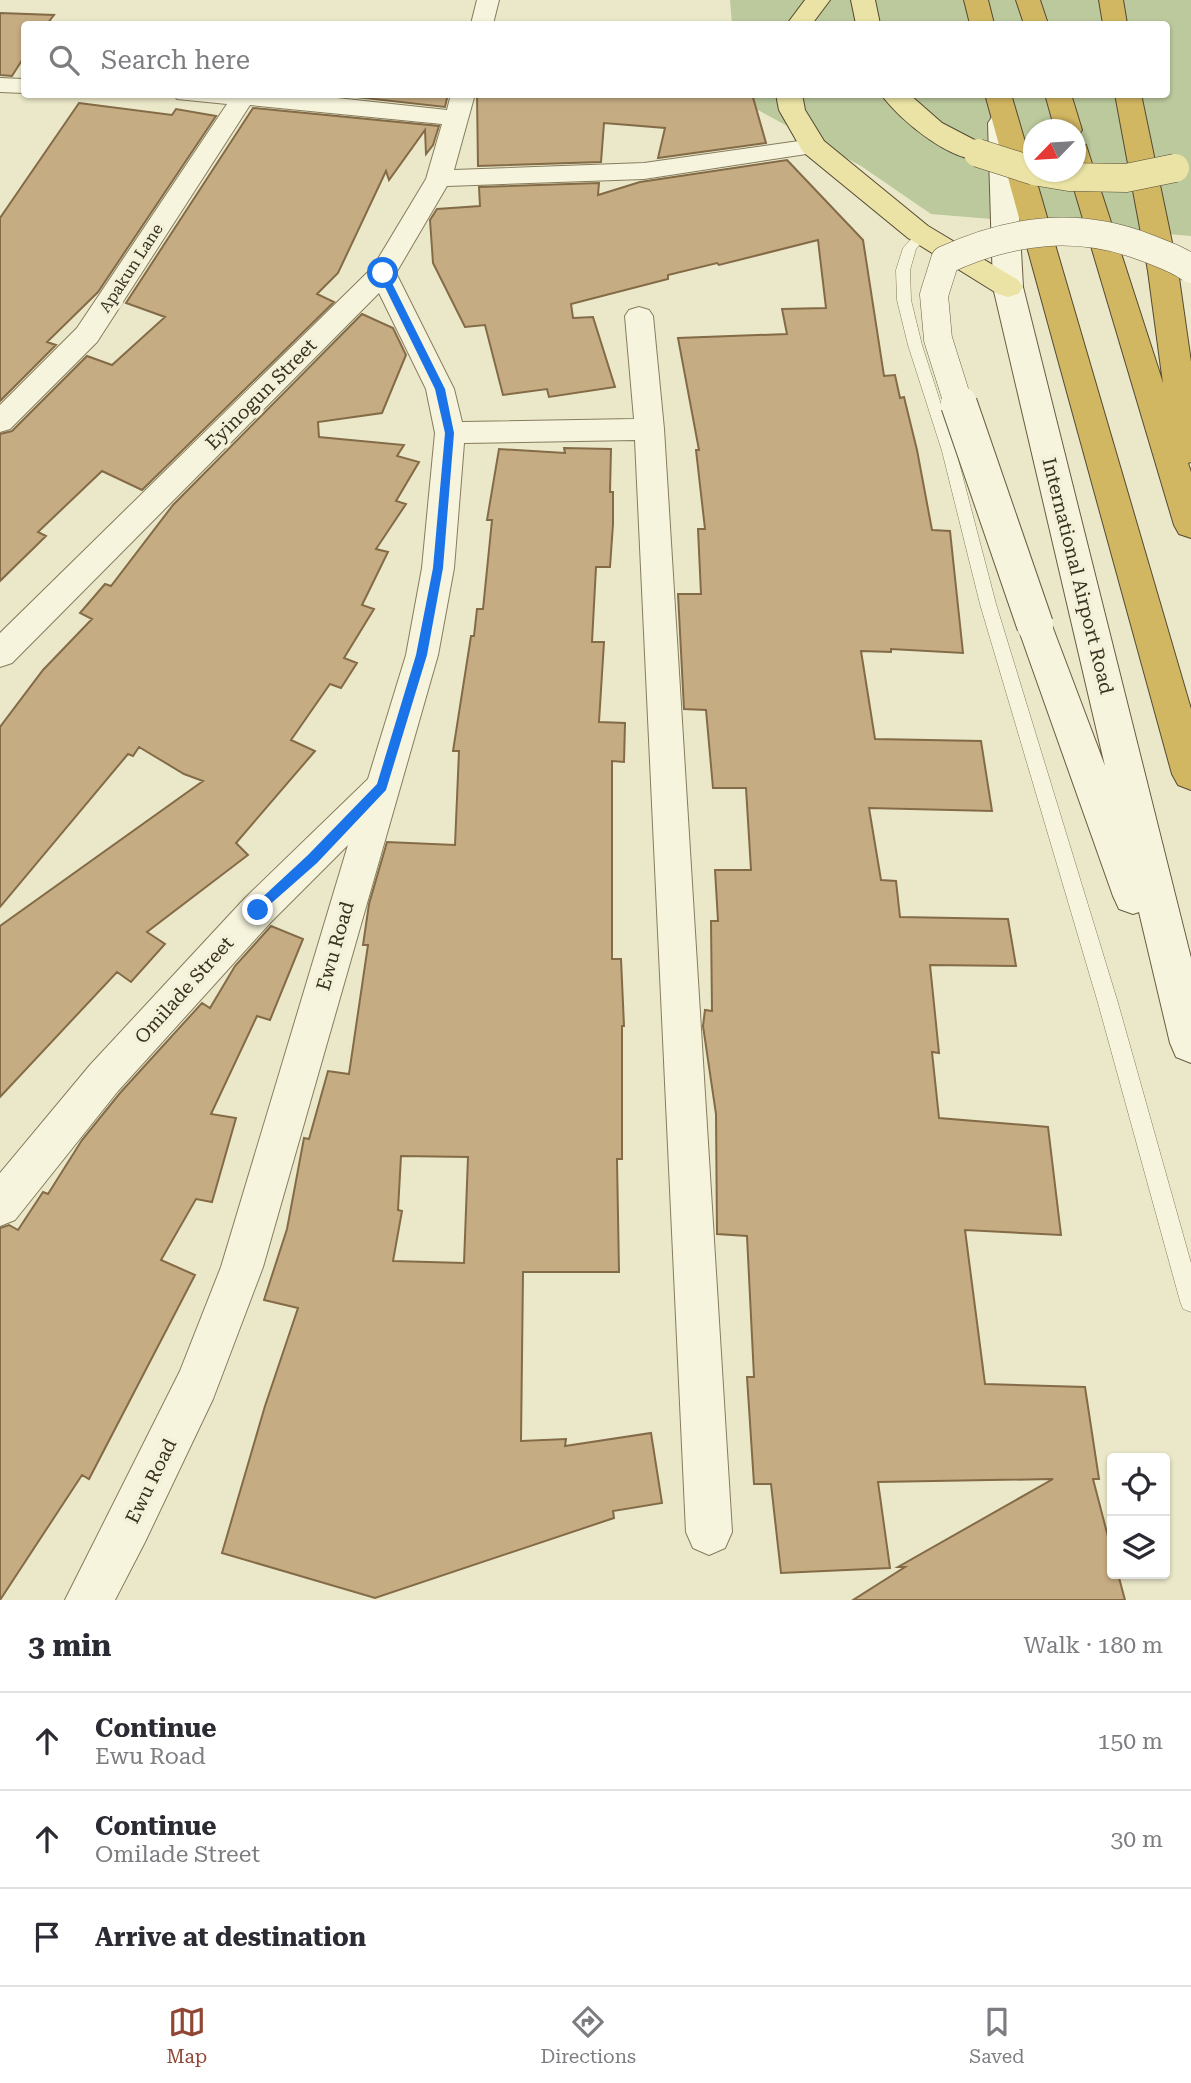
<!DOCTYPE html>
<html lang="en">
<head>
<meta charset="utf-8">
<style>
	:root { --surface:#fff; --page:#f2f2f3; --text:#2b2b33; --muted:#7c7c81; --line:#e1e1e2; --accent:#904634 }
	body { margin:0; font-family:"Roboto Serif",serif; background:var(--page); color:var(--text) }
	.controls { position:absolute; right:21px; bottom:21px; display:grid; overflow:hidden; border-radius:7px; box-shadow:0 2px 5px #0004 }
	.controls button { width:63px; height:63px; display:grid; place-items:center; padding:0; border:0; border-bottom:2px solid var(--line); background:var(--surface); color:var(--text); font:35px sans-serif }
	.compass { position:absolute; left:1023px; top:119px; width:63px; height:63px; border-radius:50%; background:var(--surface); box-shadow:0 2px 5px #0004; rotate:245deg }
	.stop { position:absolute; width:21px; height:21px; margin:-16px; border:5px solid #1a73e8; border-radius:50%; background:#fff }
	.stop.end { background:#1a73e8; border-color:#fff; box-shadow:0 2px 7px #0008 }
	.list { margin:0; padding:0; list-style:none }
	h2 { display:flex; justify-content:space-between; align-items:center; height:91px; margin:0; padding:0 28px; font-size:30px }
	h2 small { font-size:23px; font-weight:400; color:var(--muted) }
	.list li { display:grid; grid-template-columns:46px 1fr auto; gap:21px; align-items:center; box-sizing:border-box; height:98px; padding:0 28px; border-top:2px solid var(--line) }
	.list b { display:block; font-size:26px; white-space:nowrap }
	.list p { margin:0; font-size:23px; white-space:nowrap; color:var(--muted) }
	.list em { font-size:23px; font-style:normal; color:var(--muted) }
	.icon { flex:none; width:38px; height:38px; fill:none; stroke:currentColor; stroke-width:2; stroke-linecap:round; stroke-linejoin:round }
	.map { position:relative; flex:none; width:1191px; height:1600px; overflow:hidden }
	.search { position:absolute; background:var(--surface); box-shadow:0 2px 5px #0004; left:21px; right:21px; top:21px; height:77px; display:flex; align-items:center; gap:18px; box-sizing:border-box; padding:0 24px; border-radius:7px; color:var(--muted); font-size:26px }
	.sheet { height:385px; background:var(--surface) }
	nav { display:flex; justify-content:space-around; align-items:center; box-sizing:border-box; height:98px; border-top:2px solid var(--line); background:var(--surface); font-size:19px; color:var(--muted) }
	nav a { display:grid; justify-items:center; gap:4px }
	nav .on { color:var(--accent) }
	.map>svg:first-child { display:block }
	.green { fill:#bbc99d; fill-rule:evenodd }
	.building { fill:#c6ac82; stroke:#836b47; stroke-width:2; fill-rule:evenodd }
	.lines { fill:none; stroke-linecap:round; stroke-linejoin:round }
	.lane-casing { stroke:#867c5f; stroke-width:1 }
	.street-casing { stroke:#867c5f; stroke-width:2 }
	.secondary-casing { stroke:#685d42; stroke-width:2 }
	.primary-casing { stroke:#554933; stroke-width:2 }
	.highway-casing { stroke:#554933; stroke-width:2 }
	.lane { fill:#f6f4dc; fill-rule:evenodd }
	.street { fill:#f6f4dc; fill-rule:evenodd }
	.secondary { fill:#f6f4dc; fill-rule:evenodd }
	.primary { fill:#eae3a5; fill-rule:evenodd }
	.highway { fill:#d2b762; fill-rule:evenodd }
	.secondary-bridge-far1-casing { stroke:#685d42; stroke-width:29; stroke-linecap:butt }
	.secondary-bridge-casing { stroke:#685d42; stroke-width:38; stroke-linecap:butt }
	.primary-bridge-casing { stroke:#554933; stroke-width:29; stroke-linecap:butt }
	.secondary-bridge-far1 { stroke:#f6f4dc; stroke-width:28 }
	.secondary-bridge { stroke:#f6f4dc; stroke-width:36 }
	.primary-bridge { stroke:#eae3a5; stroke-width:28 }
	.route { fill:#1a73e8 }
	.labels { text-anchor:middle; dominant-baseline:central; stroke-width:7; stroke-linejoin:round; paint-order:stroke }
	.far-street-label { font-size:16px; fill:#383121; stroke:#f3f1d8 }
	.street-label { font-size:19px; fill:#383121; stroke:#f3f1d8 }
</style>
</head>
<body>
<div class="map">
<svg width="1191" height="1600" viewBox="0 0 1191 1600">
	<rect width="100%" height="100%" fill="#ebe8c9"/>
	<path class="green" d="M730,0H1191V236L931,214L861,166L756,109L751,95L1166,94V24H732ZM1034,130H1076V172H1034Z"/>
	<path class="building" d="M0,13L54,15L47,24H24V57L12,76L0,75Z
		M329,94H448L445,107Z
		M477,94H752L766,143L658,158L665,128L604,123L601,162L478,166Z
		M79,103L172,115L176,109L216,116L98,292L47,342L56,345L0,401V218Z
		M253,108L439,126L433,145L426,154L425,130L389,180L386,171L338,273L317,294L334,302L142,490L102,471L38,532L46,536L0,581V434L12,431L87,356L112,365L165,317L126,303Z
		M787,160L863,240L884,376L895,375L900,398L904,397L917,450L932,530L950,531L963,653L891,649V652L861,651L875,739L981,741L992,811L869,808L881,880L896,881L900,917L1008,919L1016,966L930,965L939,1053L932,1052L939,1118L1048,1127L1061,1235L965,1230L985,1384L1085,1387L1099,1479H1093L1112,1552V1574H1118L1125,1600H853L905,1567H898L1053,1479L878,1482L890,1568L781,1573L771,1484H754L747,1377H754L747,1236L717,1234L716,1114L703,1026L705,1010L712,1011L711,921H718L715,870H751L746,788H713L706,710L684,709L678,594H701L698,529H705L696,450H699L678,338L787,334L782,309L826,308L818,240L719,265L717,263L668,275V279L571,304L573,318L593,317L615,387L549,397L547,389L503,395L485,325L465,327L433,263L430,220L437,209L480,206L479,187L599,183L598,195L640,182Z
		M362,314L393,328L406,355L382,413L318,422L319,437L404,445L397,456L419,462L396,501L406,504L376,549L388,552L362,605L374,609L344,658L357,663L341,688L330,684L291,740L315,751L236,843L248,855L147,932L165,944L131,982L117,972L0,1097V926L203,781L184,774L139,747L133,756L128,754L0,907V727L43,670L92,619L80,613L105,584L111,586L173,505Z
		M564,448L611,449L610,492H613V524L610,567H596L592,642H604L599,722L625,723L624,762L612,761V959H621L624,1026H622V1159H617L619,1272H523L521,1441L566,1439L565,1446L651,1433L662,1503L613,1511L614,1518L375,1598L222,1553L265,1406L298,1308L264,1300L287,1229L304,1138L309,1139L328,1071L349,1074L368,945H363L369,904L387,842L455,845L459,751H453L471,636H474L477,609H483L492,520H487L499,449L565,453ZM401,1156L468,1157L464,1263L393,1261L402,1211L398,1210Z
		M271,926L303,939L270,1020L257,1016L211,1114L236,1118L212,1202L196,1199L161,1260L195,1275L89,1479L82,1475L0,1600V1228L9,1225L18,1230L43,1192L48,1194L82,1140L120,1093L202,1003L210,1008L235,966Z"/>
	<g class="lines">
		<g class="lane-casing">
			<path id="lane" d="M918,228L928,236L916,249L910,270L911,300L922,345L956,451L996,604L1118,1003L1191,1263V1312L1183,1309L1180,1301L1098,1003L980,604L942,451L908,345L897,300L896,270L903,248L914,236L912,232Z"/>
		</g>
		<g class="street-casing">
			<path id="street" d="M477,0H499L493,24H471Z
				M0,78L24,79V93L0,92Z
				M173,94H300L447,110L451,94H475L454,170L644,163L813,139L822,141L825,146L822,151L813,153L644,179L447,186L396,273L454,389L462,422L634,419L625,316L629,310L639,307L649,310L653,316L664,429L732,1532L725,1548L709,1555L693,1548L686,1532L635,440L464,443L454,568L438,655L263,1267L213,1399L145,1542L115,1600H65L180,1371L221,1267L348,845L271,922L118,1091L15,1220L0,1226V1173L90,1065L180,968L245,898L368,779L406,655L422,568L435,433L426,389L379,293L12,663L0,667V633L373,267L426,179L442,124L250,105L97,342L10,429L0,432V405L77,328L227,104L177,99Z"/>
		</g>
		<g class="secondary-casing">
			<path id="secondary" d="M1001,115L1010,117L1014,123L1023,287L1191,958V1063L1176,1057L1170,1043L1139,912L1133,914L1119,909L1113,896L1017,625L1022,615L1035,611L1048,615L1105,766L993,287L988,123L992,117Z"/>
		</g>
		<g class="primary-casing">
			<path id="primary" d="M805,0H830L812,24H787Z
				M851,0H875L880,24H856Z
				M776,94H802L805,110L824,141L928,226L1018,280L1023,287L1018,294L1008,297L998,294L908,238L803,152L779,110Z
				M881,94H909L942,123L988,147L992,153L988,159C956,167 899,120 881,94Z"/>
		</g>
		<g class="highway-casing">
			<path id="highway" d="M964,0H988L994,24H970Z
				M1016,0H1040L1048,24H1024Z
				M1099,0H1123L1127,24H1103Z
				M985,94H1011L1191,709V790L1178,785L1172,774Z
				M1045,94H1071L1082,130L1078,136H1076V130H1055Z
				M1115,94H1141L1178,271L1191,362V462L1188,463L1191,472V538L1179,534L1174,525L1069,172H1076V143L1086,145L1163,383L1148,271Z"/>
		</g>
		<use href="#lane" class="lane"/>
		<use href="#street" class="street"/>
		<use href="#secondary" class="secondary"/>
		<use href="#primary" class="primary"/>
		<use href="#highway" class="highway"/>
		<g class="secondary-bridge-far1-casing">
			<path id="secondary-bridge-far1" d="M959,406L938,339L934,295L945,260C1012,229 1078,221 1147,248C1162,254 1178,259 1191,269"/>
		</g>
		<g class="secondary-bridge-casing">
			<path id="secondary-bridge" d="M959,404L1035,625"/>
		</g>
		<g class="primary-bridge-casing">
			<path id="primary-bridge" d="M978,153L1034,171
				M1039,172L1069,177L1126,178L1175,168"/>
		</g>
		<use href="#secondary-bridge-far1" class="secondary-bridge-far1"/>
		<use href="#secondary-bridge" class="secondary-bridge"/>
		<use href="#primary-bridge" class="primary-bridge"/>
	</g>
	<path class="route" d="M383,271L387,273L445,389L454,433L443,568L427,655L386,790L317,863L258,915L253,914V906L308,855L377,784L416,655L433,568L445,433L435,389L378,273Z"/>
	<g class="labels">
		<g class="far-street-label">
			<text transform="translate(131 268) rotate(-57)">Apakun Lane</text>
		</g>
		<g class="street-label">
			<text transform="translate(261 394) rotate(-45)">Eyinogun Street</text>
			<text transform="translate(1078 576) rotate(76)">International Airport Road</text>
			<text transform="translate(335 946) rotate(-74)">Ewu Road</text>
			<text transform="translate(184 990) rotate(-48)">Omilade Street</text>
			<text transform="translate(151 1481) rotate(-64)">Ewu Road</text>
		</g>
	</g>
</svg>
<div class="controls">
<button><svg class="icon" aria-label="locate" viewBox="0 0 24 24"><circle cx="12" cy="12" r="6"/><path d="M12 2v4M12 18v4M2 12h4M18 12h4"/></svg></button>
<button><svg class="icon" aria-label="layers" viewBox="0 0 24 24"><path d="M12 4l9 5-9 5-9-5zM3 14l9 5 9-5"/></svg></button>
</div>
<svg class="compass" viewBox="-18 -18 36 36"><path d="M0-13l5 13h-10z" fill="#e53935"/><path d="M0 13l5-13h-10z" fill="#7c7c81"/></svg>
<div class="stop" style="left:383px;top:273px"></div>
<div class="stop end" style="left:258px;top:910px"></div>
<div class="search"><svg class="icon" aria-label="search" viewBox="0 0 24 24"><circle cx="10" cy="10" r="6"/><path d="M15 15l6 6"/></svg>Search here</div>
</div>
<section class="sheet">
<h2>3 min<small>Walk · 180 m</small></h2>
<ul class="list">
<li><svg class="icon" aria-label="ahead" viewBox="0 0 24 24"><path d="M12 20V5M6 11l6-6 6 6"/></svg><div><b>Continue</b><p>Ewu Road</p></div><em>150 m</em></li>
<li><svg class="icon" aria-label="ahead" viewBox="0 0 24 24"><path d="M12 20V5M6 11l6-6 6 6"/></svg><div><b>Continue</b><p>Omilade Street</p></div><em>30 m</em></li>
<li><svg class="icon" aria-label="arrive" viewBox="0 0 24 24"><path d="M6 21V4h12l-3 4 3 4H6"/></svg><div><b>Arrive at destination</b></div></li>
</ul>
</section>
<nav>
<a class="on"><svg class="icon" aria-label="map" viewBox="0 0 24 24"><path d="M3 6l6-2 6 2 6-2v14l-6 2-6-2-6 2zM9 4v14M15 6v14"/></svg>Map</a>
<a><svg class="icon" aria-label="directions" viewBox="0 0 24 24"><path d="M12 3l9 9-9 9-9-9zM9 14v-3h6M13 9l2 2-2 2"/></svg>Directions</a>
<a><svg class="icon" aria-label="saved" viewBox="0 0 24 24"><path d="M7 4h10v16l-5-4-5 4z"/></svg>Saved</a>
</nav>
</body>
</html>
